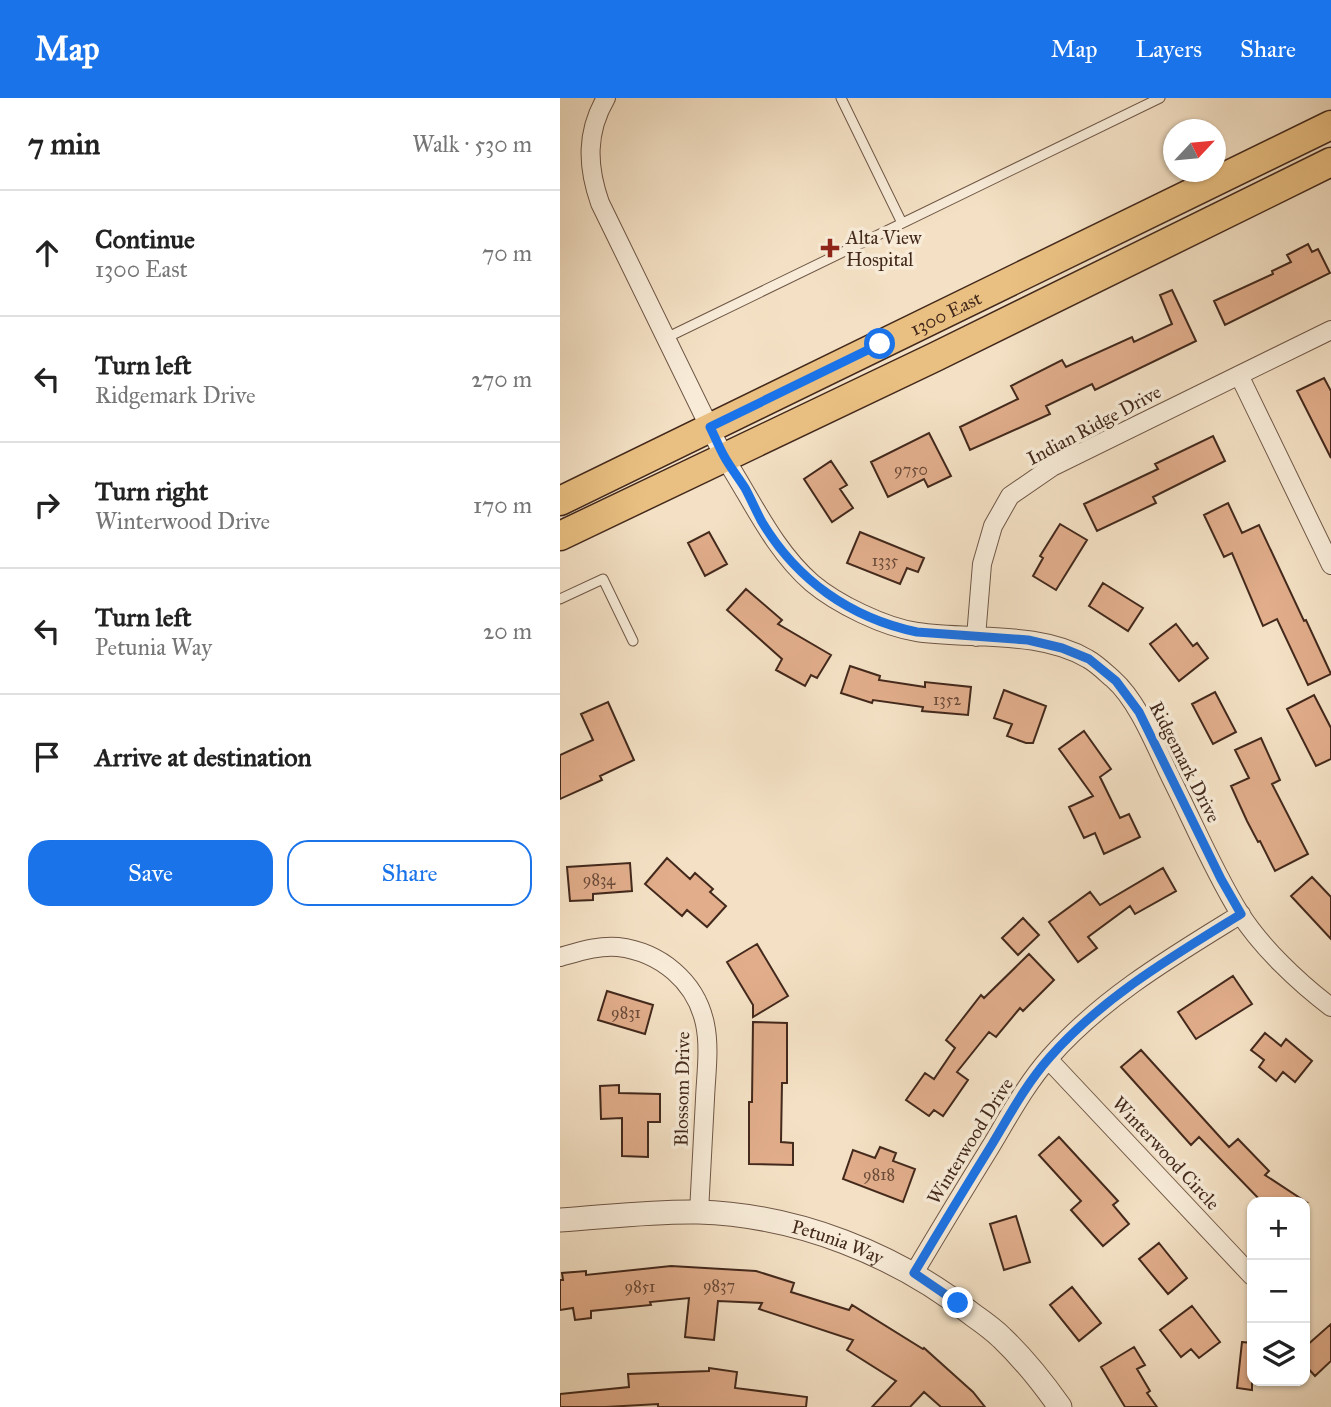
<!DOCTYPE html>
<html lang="en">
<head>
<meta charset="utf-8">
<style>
	:root { --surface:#fff; --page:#f2f2f2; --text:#222; --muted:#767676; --line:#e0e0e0; --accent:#1a73e8 }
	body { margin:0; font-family:"IM FELL Great Primer",serif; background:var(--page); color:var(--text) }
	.controls { position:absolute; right:21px; bottom:21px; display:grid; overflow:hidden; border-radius:14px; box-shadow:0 2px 5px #0004 }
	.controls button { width:63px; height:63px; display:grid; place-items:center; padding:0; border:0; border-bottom:2px solid var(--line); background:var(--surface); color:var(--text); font:35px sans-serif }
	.compass { position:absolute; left:603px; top:21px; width:63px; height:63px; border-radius:50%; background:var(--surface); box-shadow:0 2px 5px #0004; rotate:64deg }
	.stop { position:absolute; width:21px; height:21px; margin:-16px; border:5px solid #1a73e8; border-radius:50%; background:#fff }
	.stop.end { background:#1a73e8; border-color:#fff; box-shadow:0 2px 7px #0008 }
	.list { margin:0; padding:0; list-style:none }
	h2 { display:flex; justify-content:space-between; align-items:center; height:91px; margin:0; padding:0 28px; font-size:30px }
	h2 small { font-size:23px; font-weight:400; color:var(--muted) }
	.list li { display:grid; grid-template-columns:46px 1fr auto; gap:21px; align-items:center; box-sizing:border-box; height:126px; padding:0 28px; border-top:2px solid var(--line) }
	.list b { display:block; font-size:26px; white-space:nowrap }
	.list p { margin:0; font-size:23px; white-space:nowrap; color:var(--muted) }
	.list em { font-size:23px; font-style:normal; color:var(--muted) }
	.actions { display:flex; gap:14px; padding:21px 28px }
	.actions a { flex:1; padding:16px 0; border:2px solid var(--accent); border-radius:21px; text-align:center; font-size:24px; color:var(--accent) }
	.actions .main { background:var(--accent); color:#fff }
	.icon { flex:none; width:38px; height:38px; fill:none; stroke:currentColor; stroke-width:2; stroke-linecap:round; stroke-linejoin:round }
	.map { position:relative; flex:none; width:771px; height:1309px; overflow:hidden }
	header { display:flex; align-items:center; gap:42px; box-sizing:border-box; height:98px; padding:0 35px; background:var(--accent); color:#fff }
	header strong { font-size:33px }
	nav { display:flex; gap:38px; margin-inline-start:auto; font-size:24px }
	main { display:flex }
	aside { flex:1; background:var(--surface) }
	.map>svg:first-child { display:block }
	.building { fill:#e1ad8b; stroke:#43291c; stroke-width:2 }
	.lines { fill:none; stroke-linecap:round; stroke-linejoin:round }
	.service-casing { stroke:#6f5746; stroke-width:11 }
	.minor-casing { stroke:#6f5746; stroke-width:20 }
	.tertiary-casing { stroke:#6f5746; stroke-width:25 }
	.primary-casing { stroke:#43291c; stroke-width:31 }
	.service { stroke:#f8ecd9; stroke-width:9 }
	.minor { stroke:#f8ecd9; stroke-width:18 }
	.tertiary { stroke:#f8ecd9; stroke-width:23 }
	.primary { stroke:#eac082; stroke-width:28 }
	.route { stroke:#1a73e8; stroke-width:9 }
	.poi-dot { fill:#8f2418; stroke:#f8ecd9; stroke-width:2.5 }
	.labels { text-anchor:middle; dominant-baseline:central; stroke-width:7; stroke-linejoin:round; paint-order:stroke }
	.number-label { font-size:16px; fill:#6a4a38 }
	.poi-label { font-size:19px; fill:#43291c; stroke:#f8ecd9; text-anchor:start }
	.street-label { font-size:19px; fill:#43291c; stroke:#f8ecd9 }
</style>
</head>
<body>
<header>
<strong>Map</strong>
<nav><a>Map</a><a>Layers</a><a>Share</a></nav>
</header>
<main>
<aside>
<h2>7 min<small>Walk · 530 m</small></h2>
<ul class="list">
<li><svg class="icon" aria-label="ahead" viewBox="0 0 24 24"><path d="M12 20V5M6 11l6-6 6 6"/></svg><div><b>Continue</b><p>1300 East</p></div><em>70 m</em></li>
<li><svg class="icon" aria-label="left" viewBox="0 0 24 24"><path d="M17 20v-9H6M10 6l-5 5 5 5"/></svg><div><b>Turn left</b><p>Ridgemark Drive</p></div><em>270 m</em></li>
<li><svg class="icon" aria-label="right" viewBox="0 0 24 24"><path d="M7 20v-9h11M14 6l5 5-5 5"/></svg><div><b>Turn right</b><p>Winterwood Drive</p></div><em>170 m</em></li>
<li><svg class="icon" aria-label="left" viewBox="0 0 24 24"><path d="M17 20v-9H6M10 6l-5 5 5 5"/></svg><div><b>Turn left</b><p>Petunia Way</p></div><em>20 m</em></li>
<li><svg class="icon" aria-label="arrive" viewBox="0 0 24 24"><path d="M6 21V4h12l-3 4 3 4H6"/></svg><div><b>Arrive at destination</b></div></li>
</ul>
<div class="actions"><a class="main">Save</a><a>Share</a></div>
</aside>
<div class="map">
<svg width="771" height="1309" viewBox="0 0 771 1309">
	<rect width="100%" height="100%" fill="#f4e1c5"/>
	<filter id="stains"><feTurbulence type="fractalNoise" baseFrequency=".00286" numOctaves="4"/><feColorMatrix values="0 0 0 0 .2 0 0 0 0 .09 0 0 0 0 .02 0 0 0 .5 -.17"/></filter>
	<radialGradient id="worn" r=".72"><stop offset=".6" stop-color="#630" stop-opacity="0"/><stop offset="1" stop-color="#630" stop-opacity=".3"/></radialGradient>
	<path class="building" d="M748,146L752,154L758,151L770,175L665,227L654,203L713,176L712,173L731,164L727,157Z
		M612,192L636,243L535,292L532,286L486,308L490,316L410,352L400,329L458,301L451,288L502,262L506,269L572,239L574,244L612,226L600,197Z
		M764,280L771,293V360L737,293Z
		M369,335L391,378L368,389L364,381L328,399L311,364Z
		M653,338L665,363L593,399L596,405L537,433L524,406L598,371L595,366Z
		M271,363L287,387L280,391L293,410L272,424L244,381Z
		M668,405L682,435L699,427L744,523L746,522L771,576L748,587L717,521L703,528L672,455L664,459L644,417Z
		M500,426L527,442L496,492L473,478L483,460L480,458Z
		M149,434L167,466L145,478L128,445Z
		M300,434L364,460L358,474L347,470L340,486L287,465Z
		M543,485L583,510L568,533L529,508Z
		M186,491L222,522L218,526L271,557L257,580L251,577L245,588L216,572L222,561L167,512Z
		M616,526L633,548L637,545L648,560L619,583L590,546Z
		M290,568L320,578L319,582L365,589V584L411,589L408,617L362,613L363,609L313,602L312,605L281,595Z
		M444,592L486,608L473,645H466L447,638L452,626L434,620Z
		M655,594L676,634L653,646L632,606Z
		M754,597L771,630V661L756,668L727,611Z
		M48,604L74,662L40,678L42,682L0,701V657L33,642L21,616Z
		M524,633L551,671L540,679L560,720L569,716L580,739L544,756L535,735L524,740L509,709L533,698L499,651Z
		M701,640L720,682L712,686L748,756L715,773L700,743L698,744L687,723L671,688L689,680L675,652Z
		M107,760L130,781L135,775L153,791L150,794L166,808L147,829L127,812L122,818L85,786Z
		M70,765L72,793L33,796V802L10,803L7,769Z
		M603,770L616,793L575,816L570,808L528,839L537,850L518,864L489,824L530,794L540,807Z
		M752,779L771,799V841L731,798Z
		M463,820L479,837L458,857L442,840Z
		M197,846L228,898L193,919V907L167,864Z
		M469,856L494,882L463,913L460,910L436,939L429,934L397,974L408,982L383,1018L374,1012L369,1018L346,1002L365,975L374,981L395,950L386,942L421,897L424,900Z
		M673,878L692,906L636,941L618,914Z
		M47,893L93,907L85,936L38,922Z
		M193,924L227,925V985H222L221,1044L233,1045V1067L189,1066V1004H192Z
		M705,935L721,948L726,941L752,963L735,984L723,974L716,983L699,969L704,962L691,952Z
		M581,952L669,1049L678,1041L709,1073L705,1077L746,1104H702L639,1039L631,1047L561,969Z
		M59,987V995L100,996V1024H88V1059L62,1058V1020L41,1021L40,988Z
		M499,1039L558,1103L553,1107L569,1126L543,1148L511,1112L521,1103L479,1057Z
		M320,1049L336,1055L333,1063L355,1071L343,1104L283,1081L293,1052L315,1060Z
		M456,1118L470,1164L444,1172L430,1126Z
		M599,1145L627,1180L608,1196L579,1161Z
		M111,1168L196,1173L234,1185L231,1194L289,1212L292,1207L363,1251L364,1250L413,1294L425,1309H381L364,1294L350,1309H312L336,1283L287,1252L293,1242L199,1211L202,1205L158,1203L154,1242L125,1239L129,1200L90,1204L91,1207L31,1213V1220L15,1222L13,1210L0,1212V1182H3L2,1175L26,1173V1177Z
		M512,1189L541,1225L519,1243L490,1207Z
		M632,1208L660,1244L639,1260L631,1251L621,1259L600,1232Z
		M771,1226V1263L755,1278L745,1267V1249Z
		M682,1244L692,1245V1292L677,1290Z
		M574,1249L585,1267L577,1271L590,1293L587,1295L597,1309H565L541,1269Z
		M149,1270L177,1274L175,1290L247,1299L246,1309H98V1306L46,1309H0V1296L69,1289L68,1276L149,1273Z"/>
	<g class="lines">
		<g class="service-casing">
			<path id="service" d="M281,0L342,125
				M106,240L600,0
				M0,501L43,481L73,543"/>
		</g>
		<g class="minor-casing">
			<path id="minor" d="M46,0C26,34 27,68 40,105L164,359C192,402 213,451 252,485C277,506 324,529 357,534C411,542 479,532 528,561C537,566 546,575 553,581C579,604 596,650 612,682C634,726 653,772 679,814C700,848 739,885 771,909
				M679,277L771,467
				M416,539L422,466L433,428L450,398L492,369L771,232
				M0,859C18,854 39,847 58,849C100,854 136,883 145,926C150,950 146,976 145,1001C143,1039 141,1076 139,1114
				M488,961L692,1178
				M354,1175C379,1133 405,1090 431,1048C449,1018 466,986 490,959C543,899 613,858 681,816"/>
		</g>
		<g class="tertiary-casing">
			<g id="tertiary">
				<path id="s1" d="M0,1122C46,1119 92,1113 138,1114C237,1117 336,1156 413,1217C423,1224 433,1231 442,1240C464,1261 483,1285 500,1309"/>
			</g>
		</g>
		<g class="primary-casing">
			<g id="primary">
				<path id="s2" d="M0,403L771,27"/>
				<path d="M0,438L375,259L771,64"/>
			</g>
		</g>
		<use href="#service" class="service"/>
		<use href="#minor" class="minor"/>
		<use href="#tertiary" class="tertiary"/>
		<use href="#primary" class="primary"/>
	</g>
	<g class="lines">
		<path class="route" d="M320,246L150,329C155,339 159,349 164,358C170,369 178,379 185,390C191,401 196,413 202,424C237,482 290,520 357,534L468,542L502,550L529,561L556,583L579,614L661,781L681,816C613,858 543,899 490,959C466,986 449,1018 431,1048C405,1090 379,1133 354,1175L398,1205"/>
	</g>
	<path class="poi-dot" d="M266.5 139.5h7v7h7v7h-7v7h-7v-7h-7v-7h7z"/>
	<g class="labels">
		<g class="number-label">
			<text x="351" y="371">9750</text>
			<text x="325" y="462">1335</text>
			<text x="387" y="601">1352</text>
			<text x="39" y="781">9834</text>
			<text x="66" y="914">9831</text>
			<text x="319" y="1076">9818</text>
			<text x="159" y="1187">9837</text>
			<text x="80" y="1188">9851</text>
		</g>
		<g class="poi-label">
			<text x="286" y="139">Alta View<tspan x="286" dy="22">Hospital</tspan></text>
		</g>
		<g class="street-label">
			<text stroke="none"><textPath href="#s2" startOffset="429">1300 East</textPath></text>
			<text transform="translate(534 327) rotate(-28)">Indian Ridge Drive</text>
			<text transform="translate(625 664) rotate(63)">Ridgemark Drive</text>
			<text transform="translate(122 991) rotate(-89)">Blossom Drive</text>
			<text transform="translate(410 1043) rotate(-58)">Winterwood Drive</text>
			<text transform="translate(606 1055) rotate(47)">Winterwood Circle</text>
			<text stroke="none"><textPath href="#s1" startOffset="282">Petunia Way</textPath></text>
		</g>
	</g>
	<rect width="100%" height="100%" filter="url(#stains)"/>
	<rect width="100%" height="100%" fill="url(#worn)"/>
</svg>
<div class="controls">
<button>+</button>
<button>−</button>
<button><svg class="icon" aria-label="layers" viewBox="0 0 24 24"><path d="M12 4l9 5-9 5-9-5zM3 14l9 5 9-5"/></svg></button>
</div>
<svg class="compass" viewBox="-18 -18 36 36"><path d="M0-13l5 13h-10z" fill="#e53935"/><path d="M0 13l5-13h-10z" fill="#767676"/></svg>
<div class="stop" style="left:320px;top:246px"></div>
<div class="stop end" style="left:398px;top:1205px"></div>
</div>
</main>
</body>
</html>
